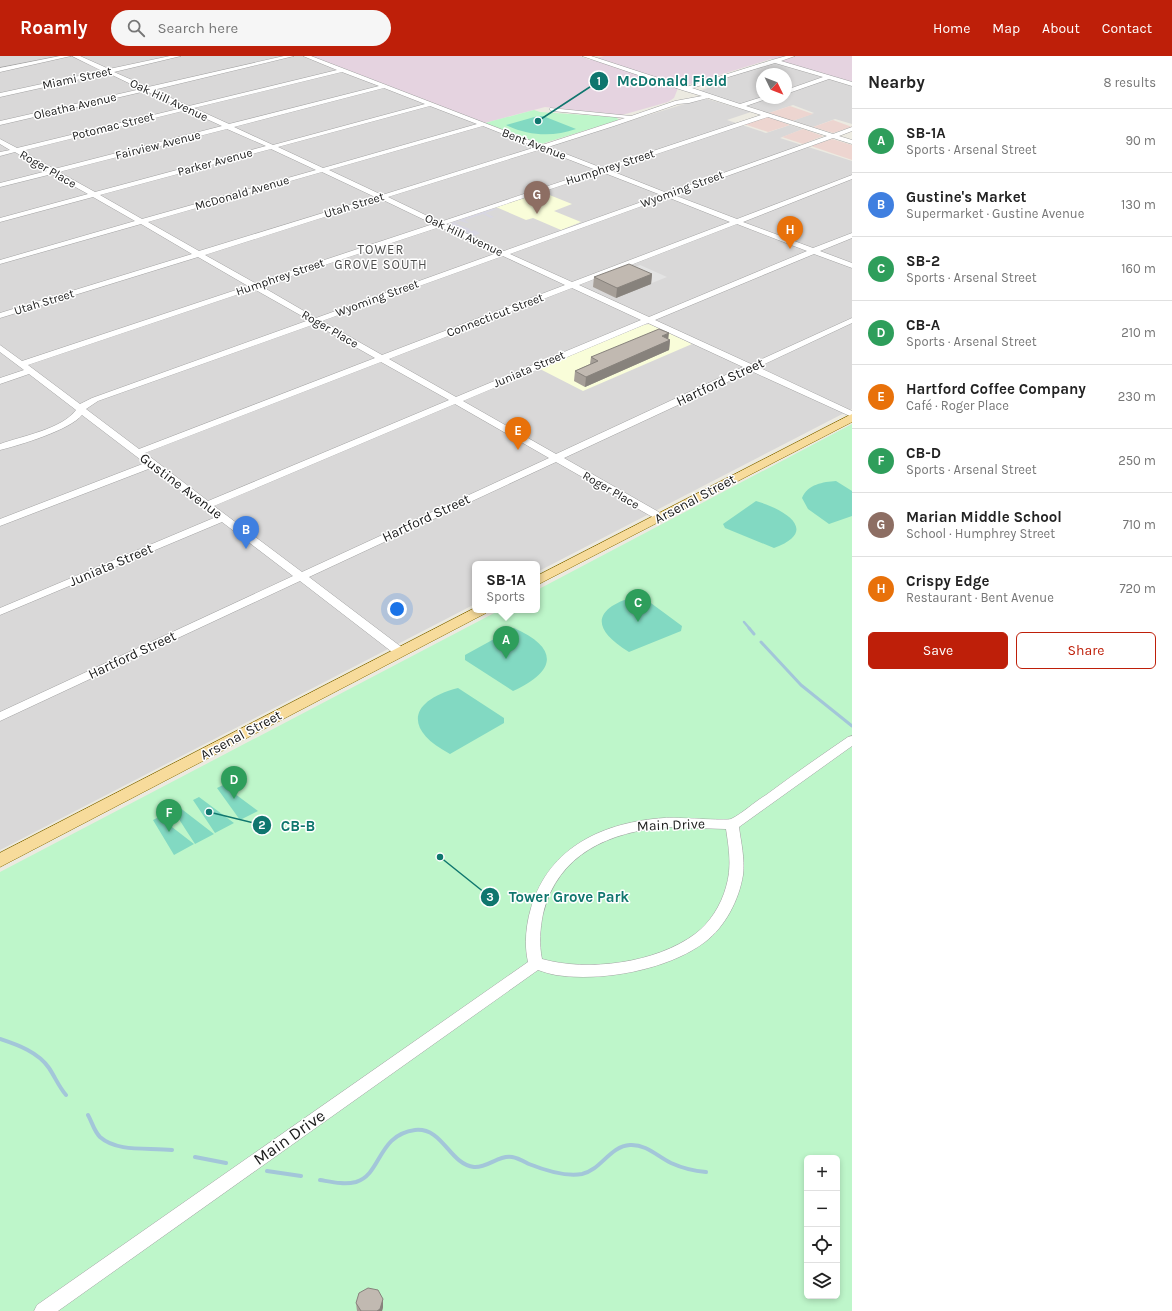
<!DOCTYPE html>
<html lang="en">
<head>
<meta charset="utf-8">
<style>
	:root { --surface:#fff; --page:#f6f6f6; --text:#222; --muted:#767676; --line:#e0e0e0; --accent:#be1f09 }
	body { margin:0; font-family:Karla,sans-serif; background:var(--page); color:var(--text) }
	.controls { position:absolute; right:12px; bottom:12px; display:grid; overflow:hidden; border-radius:6px; box-shadow:0 2px 6px #0003 }
	.controls button { width:36px; height:36px; display:grid; place-items:center; padding:0; border:0; border-bottom:1px solid var(--line); background:var(--surface); color:var(--text); font:20px sans-serif }
	.compass { position:absolute; left:756px; top:12px; width:36px; height:36px; border-radius:50%; background:var(--surface); box-shadow:0 2px 6px #0003; rotate:133deg }
	.you { position:absolute; left:397px; top:553px; width:14px; height:14px; margin:-10px; border:3px solid #fff; border-radius:50%; background:#1a73e8; box-shadow:0 0 0 6px #1a73e833 }
	.badge { display:grid; place-items:center; width:26px; height:26px; border-radius:50%; background:var(--accent); color:#fff; font-size:13px; font-weight:700 }
	.pin { position:absolute; translate:-50% -33px; filter:drop-shadow(0 1px 2px #0008) }
	.pin::after { content:''; position:absolute; top:21px; width:14px; height:12px; background:inherit; clip-path:polygon(0 0,100% 0,50% 100%) }
	.popup { position:absolute; left:472px; top:505px; width:68px; height:52px; box-sizing:border-box; display:grid; place-content:center; border-radius:6px; background:var(--surface); filter:drop-shadow(0 1px 3px #0005); font-size:13px; white-space:nowrap; color:var(--muted) }
	.popup b { font-size:15px; color:var(--text) }
	.popup::after { content:''; position:absolute; left:50%; top:100%; margin-left:-8px; border:8px solid transparent; border-top-color:var(--surface) }
	.list { margin:0; padding:0; list-style:none }
	h2 { display:flex; justify-content:space-between; align-items:center; height:52px; margin:0; padding:0 16px; font-size:17px }
	h2 small { font-size:13px; font-weight:400; color:var(--muted) }
	.list li { display:grid; grid-template-columns:26px 1fr auto; gap:12px; align-items:center; box-sizing:border-box; height:64px; padding:0 16px; border-top:1px solid var(--line) }
	.list b { display:block; font-size:15px; white-space:nowrap }
	.list p { margin:0; font-size:13px; white-space:nowrap; color:var(--muted) }
	.list em { font-size:13px; font-style:normal; color:var(--muted) }
	.actions { display:flex; gap:8px; padding:12px 16px }
	.actions a { flex:1; padding:9px 0; border:1px solid var(--accent); border-radius:6px; text-align:center; font-size:14px; color:var(--accent) }
	.actions .main { background:var(--accent); color:#fff }
	.icon { flex:none; width:22px; height:22px; fill:none; stroke:currentColor; stroke-width:2; stroke-linecap:round; stroke-linejoin:round }
	.map { position:relative; flex:none; width:852px; height:1255px; overflow:hidden }
	header { display:flex; align-items:center; gap:24px; box-sizing:border-box; height:56px; padding:0 20px; background:var(--accent); color:#fff }
	header strong { font-size:19px }
	nav { display:flex; gap:22px; margin-inline-start:auto; font-size:14px }
	.search { width:280px; height:36px; background:var(--page); display:flex; align-items:center; gap:10px; box-sizing:border-box; padding:0 14px; border-radius:22px; color:var(--muted); font-size:15px }
	main { display:flex }
	aside { flex:1; background:var(--surface) }
	.map>svg:first-child { display:block }
	.residential { fill:#d9d8d8; fill-rule:evenodd }
	.commercial { fill:#edd5d0 }
	.industrial { fill:#e5d3e0 }
	.education { fill:#f9fdd9 }
	.park { fill:#bef6ca; fill-rule:evenodd }
	.pitch { fill:#82d9c2 }
	.parking { fill:#e3e3e3 }
	.plaza { fill:#d7d6e2 }
	.lines { fill:none; stroke-linecap:round; stroke-linejoin:round }
	.stream-far2 { stroke:#a3c6d9; stroke-width:2.5 }
	.stream-far1 { stroke:#a3c6d9; stroke-width:3 }
	.stream { stroke:#a3c6d9; stroke-width:4 }
	.minor-casing { stroke:#a2a2a2; stroke-width:1 }
	.major-casing { stroke:#8c7006; stroke-width:1 }
	.minor { fill:#fff; fill-rule:evenodd }
	.major { fill:#f7db9b; fill-rule:evenodd }
	.wall { fill:#a69f98 }
	.shaded-wall { fill:#87827c }
	.building { fill:#c1b9b1; stroke:#87827c }
	.labels { text-anchor:middle; dominant-baseline:central; stroke-width:3; stroke-linejoin:round; paint-order:stroke }
	.far-street-label { font-size:12px; fill:#1b1b1b; stroke:#fff }
	.far-neighbourhood-label { font-size:13px; letter-spacing:1px; fill:#4e4e4e; stroke:#fff }
	.street-label { font-size:14px; fill:#1b1b1b; stroke:#fff }
	.near-street-label { font-size:17px; fill:#1b1b1b; stroke:#fff }
	.leader { fill:none; stroke:#0f766e; stroke-width:1.5 }
	.callout-dot { fill:#0f766e; stroke:#fff; stroke-width:1.5 }
	.mark-label { font-size:12px; text-anchor:middle; font-weight:bold; fill:#fff }
	.callout-label { font-size:15px; text-anchor:middle; font-weight:bold; fill:#0f766e; stroke:#fff; stroke-width:3; stroke-linejoin:round; paint-order:stroke }
</style>
</head>
<body>
<header>
<strong>Roamly</strong>
<div class="search"><svg class="icon" aria-label="search" viewBox="0 0 24 24"><circle cx="10" cy="10" r="6"/><path d="M15 15l6 6"/></svg>Search here</div>
<nav><a>Home</a><a>Map</a><a>About</a><a>Contact</a></nav>
</header>
<main>
<div class="map">
<svg width="852" height="1255" viewBox="0 0 852 1255">
	<rect width="100%" height="100%" fill="#eceae1"/>
	<path class="residential" d="M0,0H303L541,92L704,42L751,56L727,64L766,77L790,69L803,73L780,82L852,105V353L537,516V508H475V548L0,794Z
		M775,7L852,30V68L835,63L813,71L792,65L814,57L793,49L769,57L699,35L719,28L712,26ZM762,18H786V42H762Z"/>
	<path class="commercial" d="M790,50L813,58L792,65L769,57Z
		M766,61H768L790,69L768,76L744,68Z
		M833,64L852,71L833,77L813,71Z
		M803,73L823,80L803,88L782,81Z
		M832,83L852,89V104L811,90Z"/>
	<path class="industrial" d="M311,0H580L590,4L604,0H852V27L771,3L687,29L678,32L674,42L668,46L622,59L545,51L485,67Z"/>
	<path class="education" d="M542,136L572,148L554,155L581,166L561,174L533,162L526,164L496,151Z
		M649,268L692,288L583,335L538,312L644,269Z"/>
	<path class="park" d="M534,54L540,56L616,61L619,64L541,88L485,67Z
		M852,368V1255H0V816L500,554H537V534ZM807,1102H837V1240H807Z"/>
	<path class="pitch" d="M538,60H543L576,73C553,81 529,80 506,69Z
		M836,425L852,435V460L829,468L808,453L802,442C808,428 823,426 836,425Z
		M756,445C784,453 821,475 774,492L725,472L723,468Z
		M640,539L682,570L681,575L629,596C586,570 597,550 640,539Z
		M514,572C559,592 557,615 513,635L465,604V599Z
		M458,632L504,662V667L450,698C404,674 408,645 458,632Z
		M223,729L258,755L240,764L217,732Z
		M199,741L234,767L215,777L193,744Z
		M179,751L214,778L195,788L173,754Z
		M159,761L194,788L174,799L153,764Z"/>
	<path class="parking" d="M640,209L667,221L652,227L625,215Z"/>
	<path class="plaza" d="M491,153H497L485,157L494,161L491,162L483,158L464,164L469,167H467L460,165L455,167L470,173L469,174L472,175L474,174L480,177L479,178L473,180L448,168Z"/>
	<g class="lines">
		<path class="stream-far2" d="M744,566L750,573"/>
		<path class="stream-far1" d="M749,572L754,578
			M761,586L801,629L852,670"/>
		<path class="stream" d="M0,983C18,989 38,996 49,1012C55,1021 59,1031 66,1039
			M88,1059C92,1066 94,1075 100,1081C118,1097 150,1091 172,1094
			M195,1101L226,1107
			M267,1115L301,1120
			M320,1124C332,1126 344,1129 356,1126C382,1118 377,1079 415,1074C443,1071 449,1108 474,1111C488,1112 498,1099 512,1101C518,1102 523,1105 529,1108C544,1114 565,1121 582,1118C601,1114 610,1090 630,1089C646,1088 657,1100 671,1107C682,1112 694,1115 706,1116"/>
		<g class="minor-casing">
			<path id="minor" d="M60,0H71L0,16V12Z
				M72,0H80L109,13L170,0H181L114,16L148,31L284,0H294L153,34L189,50L337,14L303,0H311L542,89L625,62L552,55L549,53L550,52L631,60L675,45L702,40L682,34L582,0H591L686,31L772,4L786,0H795L781,5L852,26V30L829,23L786,38V34L823,21L775,7L692,32L740,48L762,41L769,42L746,50L833,78L852,71V75L839,80L852,84V88L833,82L674,139L737,163L852,119V123L743,166L813,192L852,177V182L820,195L852,207V212L814,198L655,264L751,308L852,262V267L758,311L852,355V361L751,315L564,402L664,459L665,461L664,463H656L556,406L309,521L404,593L406,596L404,599H396L300,525L0,665V656L293,520L222,466L0,559V552L216,461L151,412L0,470V463L145,407L82,359C70,374 20,389 0,394V388C22,380 62,373 76,354L29,318L0,328V322L24,314L0,296V289L22,305L248,230L198,201L0,262V257L192,198L141,168L0,208V204L135,165L93,141L0,166V162L88,138L52,118L0,131V127L47,115L15,96L0,100V96L10,94L0,88V83L17,92L182,52L146,35L0,69V65L141,33L108,17L0,41V37L102,15ZM342,16L379,30L229,68L194,52ZM384,32L425,48L273,89L234,71ZM708,42L761,59L602,112L548,91L614,70L678,48L689,47ZM430,50L477,68L323,112L278,91ZM187,54L222,70L54,113L22,95ZM768,61L827,80L667,137L609,114ZM483,70L536,91L382,139L329,114ZM227,73L266,90L95,136L59,116ZM271,93L316,114L142,163L100,139ZM542,93L596,114L440,166L388,141ZM322,116L375,141L199,195L148,166ZM602,116L661,139L504,195L446,168ZM667,141L730,166L572,226L510,198ZM381,143L433,168L255,227L205,199ZM737,168L807,195L649,261L579,229ZM440,171L497,197L316,262L261,230ZM503,200L565,229L382,299L322,265ZM572,232L641,264L456,341L389,303ZM254,233L309,264L92,342L80,348L28,309ZM648,267L743,311L556,398L463,345ZM315,268L375,302L139,393L86,353L98,345ZM381,306L449,344L208,445L145,397ZM455,348L549,402L302,516L214,450Z
				M852,680V690L739,771C741,787 745,802 743,819C739,844 725,871 705,886C668,914 601,926 556,919C550,918 544,916 538,914L58,1255H34L37,1249L528,906C524,888 526,869 531,852C549,790 605,766 664,762C675,761 726,765 731,763C743,757 754,746 766,739C793,719 820,700 848,681ZM666,771L726,773C729,793 732,811 726,831C721,849 710,867 695,878C656,907 588,916 542,903C539,888 540,873 543,858C558,797 610,776 666,771Z"/>
		</g>
		<g class="major-casing">
			<path id="major" d="M852,358V366L537,529V520Z
				M475,552V554H488L486,557L0,811V797Z"/>
		</g>
		<use href="#minor" class="minor"/>
		<use href="#major" class="major"/>
	</g>
	<path class="wall" d="M652,218L651,228L616,242L593,231L594,221Z
		M668,283L670,284L669,294L585,331L574,325L575,315L590,308L591,301Z
		M383,1243V1251L382,1255H357L356,1247Z"/>
	<path class="shaded-wall" d="M652,218L651,228L616,242L617,232Z
		M669,277L668,285L670,284L669,294L585,331L586,321L662,280Z
		M383,1243V1251L382,1255H377Z"/>
	<path class="building" d="M629,208L652,218L617,232L594,221Z
		M659,273L669,277L662,280L670,284L586,321L575,315L598,305L591,301Z
		M368,1232L378,1234L383,1243L380,1253L377,1255H361L356,1247L359,1237Z"/>
	<g class="labels">
		<g class="far-street-label">
			<text transform="translate(77 22) rotate(-12)">Miami Street</text>
			<text transform="translate(169 44) rotate(25)">Oak Hill Avenue</text>
			<text transform="translate(75 50) rotate(-13)">Oleatha Avenue</text>
			<text transform="translate(113 70) rotate(-14)">Potomac Street</text>
			<text transform="translate(534 88) rotate(21)">Bent Avenue</text>
			<text transform="translate(158 89) rotate(-14)">Fairview Avenue</text>
			<text transform="translate(215 106) rotate(-15)">Parker Avenue</text>
			<text transform="translate(610 111) rotate(-18)">Humphrey Street</text>
			<text transform="translate(48 113) rotate(30)">Roger Place</text>
			<text transform="translate(682 133) rotate(-20)">Wyoming Street</text>
			<text transform="translate(242 137) rotate(-16)">McDonald Avenue</text>
			<text transform="translate(354 149) rotate(-17)">Utah Street</text>
			<text transform="translate(464 179) rotate(25)">Oak Hill Avenue</text>
			<text transform="translate(280 221) rotate(-19)">Humphrey Street</text>
			<text transform="translate(377 242) rotate(-20)">Wyoming Street</text>
			<text transform="translate(44 246) rotate(-17)">Utah Street</text>
			<text transform="translate(495 259) rotate(-21)">Connecticut Street</text>
			<text transform="translate(330 273) rotate(30)">Roger Place</text>
			<text transform="translate(529 313) rotate(-23)">Juniata Street</text>
			<text transform="translate(611 434) rotate(30)">Roger Place</text>
		</g>
		<g class="far-neighbourhood-label">
			<text x="381" y="193">TOWER<tspan x="381" dy="15">GROVE SOUTH</tspan></text>
		</g>
		<g class="street-label">
			<text transform="translate(720 326) rotate(-25)">Hartford Street</text>
			<text transform="translate(181 430) rotate(37)">Gustine Avenue</text>
			<text transform="translate(695 443) rotate(-28)">Arsenal Street</text>
			<text transform="translate(426 462) rotate(-25)">Hartford Street</text>
			<text transform="translate(111 509) rotate(-23)">Juniata Street</text>
			<text transform="translate(132 599) rotate(-25)">Hartford Street</text>
			<text transform="translate(241 679) rotate(-28)">Arsenal Street</text>
			<text transform="translate(671 769) rotate(-2)">Main Drive</text>
		</g>
		<g class="near-street-label">
			<text transform="translate(289 1081) rotate(-35)">Main Drive</text>
		</g>
	</g>
	<path class="leader" d="M538 65L599 25M209 756L262 769M440 801L490 841"/>
	<g class="callout-dot">
		<circle cx="538" cy="65" r="4"/>
		<circle cx="209" cy="756" r="4"/>
		<circle cx="440" cy="801" r="4"/>
		<circle cx="599" cy="25" r="10"/>
		<circle cx="262" cy="769" r="10"/>
		<circle cx="490" cy="841" r="10"/>
	</g>
	<g class="mark-label">
		<text x="599" y="29">1</text>
		<text x="262" y="773">2</text>
		<text x="490" y="845">3</text>
	</g>
	<g class="callout-label">
		<text x="672" y="30">McDonald Field</text>
		<text x="298" y="775">CB-B</text>
		<text x="569" y="846">Tower Grove Park</text>
	</g>
</svg>
<div class="controls">
<button>+</button>
<button>−</button>
<button><svg class="icon" aria-label="locate" viewBox="0 0 24 24"><circle cx="12" cy="12" r="6"/><path d="M12 2v4M12 18v4M2 12h4M18 12h4"/></svg></button>
<button><svg class="icon" aria-label="layers" viewBox="0 0 24 24"><path d="M12 4l9 5-9 5-9-5zM3 14l9 5 9-5"/></svg></button>
</div>
<svg class="compass" viewBox="-18 -18 36 36"><path d="M0-13l5 13h-10z" fill="#e53935"/><path d="M0 13l5-13h-10z" fill="#767676"/></svg>
<div class="you"></div>
<div class="pin badge" style="left:506px;top:603px;background:#2e9e5b">A</div>
<div class="popup"><b>SB-1A</b>Sports</div>
<div class="pin badge" style="left:246px;top:493px;background:#3f7fe0">B</div>
<div class="pin badge" style="left:638px;top:566px;background:#2e9e5b">C</div>
<div class="pin badge" style="left:234px;top:743px;background:#2e9e5b">D</div>
<div class="pin badge" style="left:518px;top:394px;background:#e8710a">E</div>
<div class="pin badge" style="left:169px;top:776px;background:#2e9e5b">F</div>
<div class="pin badge" style="left:537px;top:158px;background:#8d6e63">G</div>
<div class="pin badge" style="left:790px;top:193px;background:#e8710a">H</div>
</div>
<aside>
<h2>Nearby<small>8 results</small></h2>
<ul class="list">
<li><span class="badge" style="background:#2e9e5b">A</span><div><b>SB-1A</b><p>Sports · Arsenal Street</p></div><em>90 m</em></li>
<li><span class="badge" style="background:#3f7fe0">B</span><div><b>Gustine's Market</b><p>Supermarket · Gustine Avenue</p></div><em>130 m</em></li>
<li><span class="badge" style="background:#2e9e5b">C</span><div><b>SB-2</b><p>Sports · Arsenal Street</p></div><em>160 m</em></li>
<li><span class="badge" style="background:#2e9e5b">D</span><div><b>CB-A</b><p>Sports · Arsenal Street</p></div><em>210 m</em></li>
<li><span class="badge" style="background:#e8710a">E</span><div><b>Hartford Coffee Company</b><p>Café · Roger Place</p></div><em>230 m</em></li>
<li><span class="badge" style="background:#2e9e5b">F</span><div><b>CB-D</b><p>Sports · Arsenal Street</p></div><em>250 m</em></li>
<li><span class="badge" style="background:#8d6e63">G</span><div><b>Marian Middle School</b><p>School · Humphrey Street</p></div><em>710 m</em></li>
<li><span class="badge" style="background:#e8710a">H</span><div><b>Crispy Edge</b><p>Restaurant · Bent Avenue</p></div><em>720 m</em></li>
</ul>
<div class="actions"><a class="main">Save</a><a>Share</a></div>
</aside>
</main>
</body>
</html>
